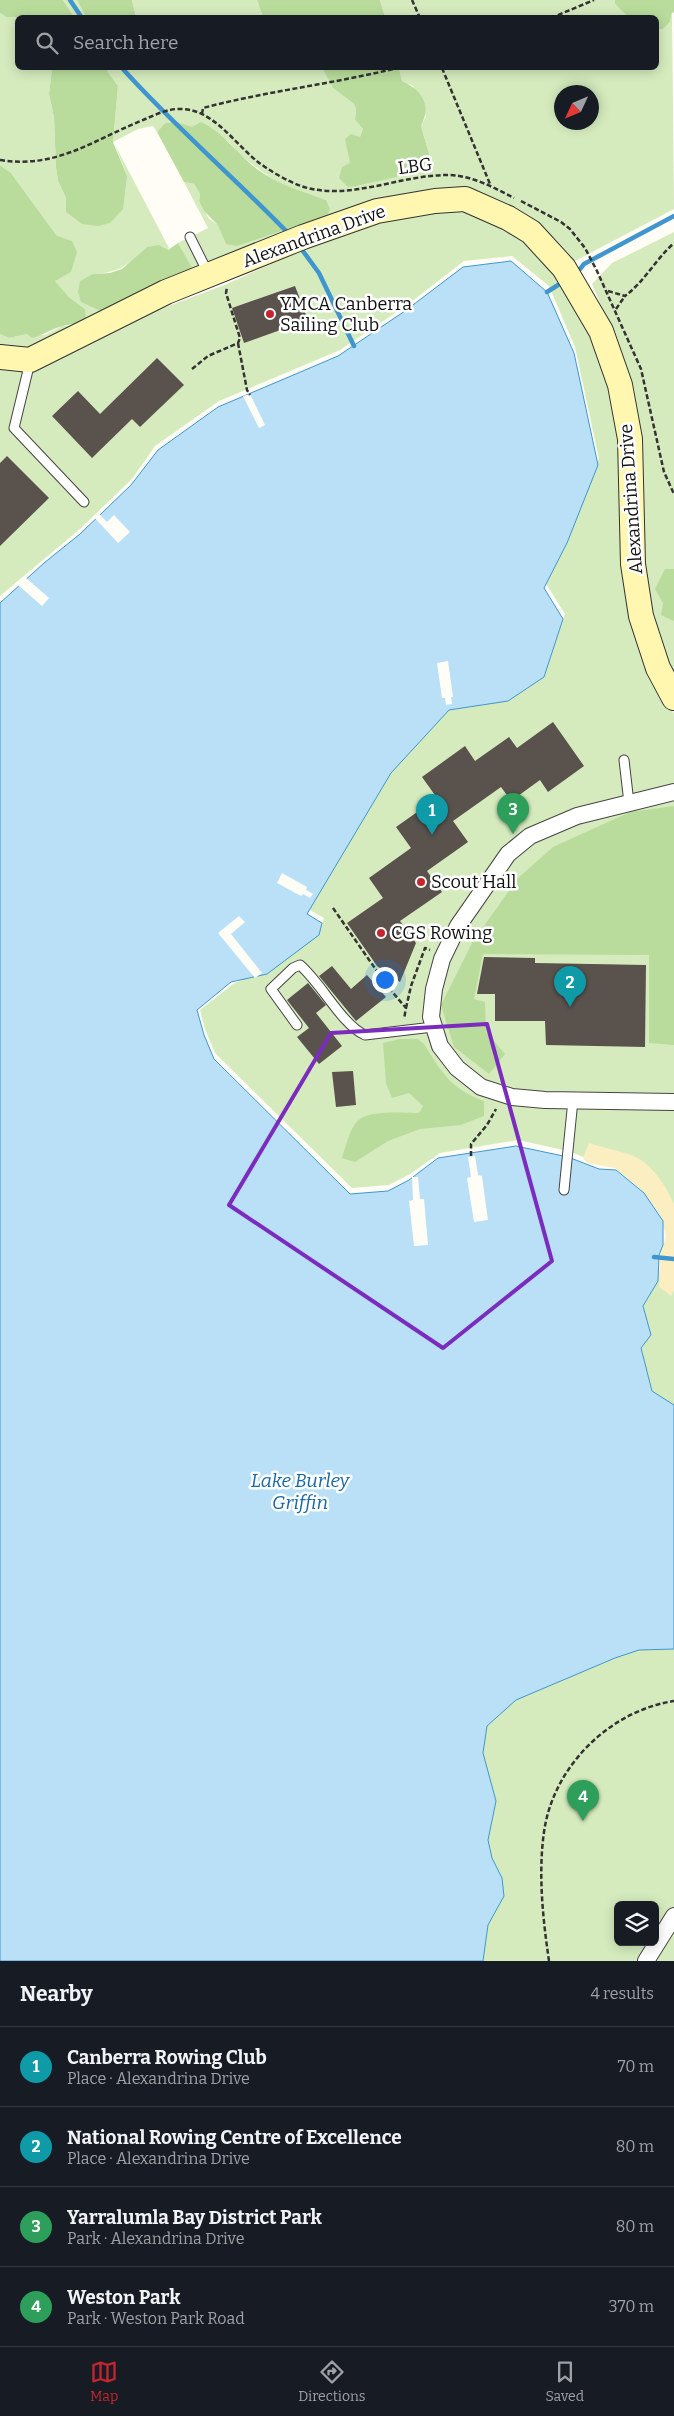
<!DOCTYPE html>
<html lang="en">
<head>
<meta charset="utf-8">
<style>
	:root { --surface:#171b24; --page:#20242c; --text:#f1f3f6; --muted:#9ea1a6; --line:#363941; --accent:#c4262e }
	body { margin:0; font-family:Bitter,serif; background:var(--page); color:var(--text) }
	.controls { position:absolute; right:15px; bottom:15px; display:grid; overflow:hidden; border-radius:8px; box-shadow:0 2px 12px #0003 }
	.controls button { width:45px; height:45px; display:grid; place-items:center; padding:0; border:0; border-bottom:1px solid var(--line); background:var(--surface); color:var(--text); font:25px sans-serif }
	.compass { position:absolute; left:554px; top:85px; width:45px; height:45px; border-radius:50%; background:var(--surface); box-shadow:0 2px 12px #0003; rotate:226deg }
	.you { position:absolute; left:384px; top:979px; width:18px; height:18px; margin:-12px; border:4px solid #fff; border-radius:50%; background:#1a73e8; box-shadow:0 0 0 8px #1a73e833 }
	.badge { display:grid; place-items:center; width:32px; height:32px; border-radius:50%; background:var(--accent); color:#fff; font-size:16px; font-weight:700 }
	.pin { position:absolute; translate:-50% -41px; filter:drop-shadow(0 1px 2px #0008) }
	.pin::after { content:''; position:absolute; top:26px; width:18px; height:15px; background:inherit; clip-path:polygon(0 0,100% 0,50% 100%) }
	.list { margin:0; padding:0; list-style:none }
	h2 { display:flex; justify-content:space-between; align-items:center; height:65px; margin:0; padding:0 20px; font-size:21px }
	h2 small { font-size:16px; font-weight:400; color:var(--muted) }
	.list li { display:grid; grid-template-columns:32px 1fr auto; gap:15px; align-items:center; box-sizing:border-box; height:80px; padding:0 20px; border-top:1px solid var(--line) }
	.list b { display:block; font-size:19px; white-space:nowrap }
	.list p { margin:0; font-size:16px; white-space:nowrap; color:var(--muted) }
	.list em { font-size:16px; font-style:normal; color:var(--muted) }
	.icon { flex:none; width:28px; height:28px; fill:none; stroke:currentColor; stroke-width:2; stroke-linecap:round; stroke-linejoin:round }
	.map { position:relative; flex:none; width:674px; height:1961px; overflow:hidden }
	.search { position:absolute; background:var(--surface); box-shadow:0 2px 12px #0003; left:15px; right:15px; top:15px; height:55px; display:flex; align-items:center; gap:12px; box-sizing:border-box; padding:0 18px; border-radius:8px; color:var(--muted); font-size:19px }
	.sheet { height:385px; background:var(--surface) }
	nav { display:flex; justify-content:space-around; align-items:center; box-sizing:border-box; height:70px; border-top:1px solid var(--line); background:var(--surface); font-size:14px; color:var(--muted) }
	nav a { display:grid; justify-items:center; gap:2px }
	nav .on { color:var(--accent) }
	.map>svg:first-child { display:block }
	.green { fill:#d5ebbd; fill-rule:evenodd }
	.forest { fill:#b9dc9c }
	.sand { fill:#fbeec1 }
	.water { fill:#b9e0f7; stroke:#3f96cf }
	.pier { fill:#fffdf5 }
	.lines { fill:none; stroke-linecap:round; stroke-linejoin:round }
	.stream { stroke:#3f96cf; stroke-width:4.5 }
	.building { fill:#5a524d }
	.service-casing { stroke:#444; stroke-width:11 }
	.minor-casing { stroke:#444; stroke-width:18 }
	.secondary-casing { stroke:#333; stroke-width:26 }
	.path { stroke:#333; stroke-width:2.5; stroke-dasharray:5 2.5; stroke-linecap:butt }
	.service { stroke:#fff; stroke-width:9 }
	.minor { stroke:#fff; stroke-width:16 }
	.secondary { stroke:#fff6b0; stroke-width:24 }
	.marked { fill:none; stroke:#7b2cbf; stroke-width:4; stroke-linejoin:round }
	.poi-dot { fill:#c4262e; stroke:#fff; stroke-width:2 }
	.labels { text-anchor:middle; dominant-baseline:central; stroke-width:5; stroke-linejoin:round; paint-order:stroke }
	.street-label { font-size:18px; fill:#111; stroke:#fff }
	.poi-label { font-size:18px; fill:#111; stroke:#fff; text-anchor:start }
	.water-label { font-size:19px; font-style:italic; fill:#1768a6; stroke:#fff }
</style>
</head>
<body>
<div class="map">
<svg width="674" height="1961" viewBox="0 0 674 1961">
	<rect width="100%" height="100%" fill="#fffdf5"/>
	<path class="green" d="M63,0H77L86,17H74Z
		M132,0H257L263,17H136Z
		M380,0H615V4L628,17H385Z
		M672,12L674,209L575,261C539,218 512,198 455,191L31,349L0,348V334L9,338L27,334L45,335L62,326H73L85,309L69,297L55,281L57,236L11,173L0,165V13L6,17H25L18,18V68H52L49,94L54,117L56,167L58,181L66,198L127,176L115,145L169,248L168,250L147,247C126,266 121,272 93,274L101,311L173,275L191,268L178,243L208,228L184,182L194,184L200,194L199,201L209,219L217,224L226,244L315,221L326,200L287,187L271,178L240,155L228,141L177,122L165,123L157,132L153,126L138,129L113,142L118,86L108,72L107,68H322L333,88L354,104L356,109L355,120L363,129L360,137L347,148L357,186L427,169L430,157L421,126L426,116L413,86L402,81L399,68H656L657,29H663L670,22ZM562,92H592V122H562Z
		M430,210H464L500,219L540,250L593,333L612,387L650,669L674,714V1405L652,1391L641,1348L651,1335L643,1306L658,1281L662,1256L667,1240L666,1220L646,1190L616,1165L602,1164L568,1151L518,1140L440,1153L410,1174L389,1185L352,1188L215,1053L205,1029L200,1010L233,984L268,968L320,929L324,918L308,909L390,767L446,706L546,671L565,614L545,582L569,537L599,459L575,347L549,286L512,256L464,261L407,305L340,350L219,401L155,446L132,479L81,528L0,596V360L41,354L227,284L322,241L378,222Z
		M674,232V677L647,602L622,356L592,284L612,263Z
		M674,1649V1961H483L488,1925L504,1896L502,1878L492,1858L488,1840L496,1801L483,1753L487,1726L515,1700L615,1658L639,1650ZM618,1905H655V1942H618Z"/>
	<path class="forest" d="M0,0H63L74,17H6L0,13Z
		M77,0H132L136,17H86Z
		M257,0H380L385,17H263Z
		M615,0H674V13L672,12L670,22L663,29H657L656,18L628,17L615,4Z
		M52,68H107L108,72L118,86L113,142L127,176L123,209L110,223L98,226L82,224L66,212V198L58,181L56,167L54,117L49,94Z
		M322,68H399L402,81C422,90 432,105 421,126L430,157L427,170L357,186L348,187L339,178L342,167L350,163L345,139L351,134L360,137L363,129L355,120L356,109L354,104L333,88Z
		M177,122L192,127L201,122C223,132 237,154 257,169C278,185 302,191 326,200L330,209L328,215L237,246L226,244L217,224L204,211L199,201L200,194L194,184L184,182L157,132L165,123Z
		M0,165L11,173L57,236L72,241L77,252L71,272L55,281L69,297L85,309L86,320C76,324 72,324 63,326C53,328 43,335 32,338L27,334L9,338L0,334Z
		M178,243L192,268L173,275L101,311L81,302L78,292L80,281L93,274L110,273L122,269L147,247L159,245L168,250Z
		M665,569H674V621L661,615L663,603L655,589Z
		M674,806V1045L649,1043V955L483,954L474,999L485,1002L486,1032L505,1054L489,1074L454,1047L441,1005L472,943L518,878L553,847L630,812Z
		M400,1039H418L424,1044C442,1073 451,1089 484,1101V1116L461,1125L420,1129L388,1141L355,1162L342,1158C346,1146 350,1126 360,1119C372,1110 405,1113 419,1113L423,1106L409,1093L392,1098L386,1083L383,1043Z"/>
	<path class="sand" d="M589,1143C603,1148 617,1150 631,1155C651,1162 666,1186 674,1204V1290L671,1296L659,1287L660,1255L666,1236L659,1213L640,1189L615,1168L587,1163L583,1158Z"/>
	<path class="water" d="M511,261L547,292L574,353L598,465L567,543L544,588L563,619L544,677L508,701L449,710L391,773L307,914L322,923L319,935L267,974L231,982L197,1010L204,1035L214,1059L350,1194L388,1191L409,1180L438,1158L516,1146L568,1157L599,1169L616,1170L644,1193L663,1221V1245L659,1255L658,1281L643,1306L651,1335L641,1348L652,1391L674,1405V1649L639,1650L615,1658L516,1700L487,1726L483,1753L496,1801L488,1840L492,1858L502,1878L504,1896L488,1925L483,1961H0V603L44,563L80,534L131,485L158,450L218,407L338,356L405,311L463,267Z"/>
	<path class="pier" d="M250,394L265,425L259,428L243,396Z
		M98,513L107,522L114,515L130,532L118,543L94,517Z
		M25,577L49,598L42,606L17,584Z
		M448,661L453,697H451L452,704L446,705L445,698H442L437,663Z
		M282,873L307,887L306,890L313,894L310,898L303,894L301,896L277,883Z
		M239,916L245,922L231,934L262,973L255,978L218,933Z
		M475,1156L478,1175L482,1176L488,1220L474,1222L467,1178L471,1177L468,1157Z
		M412,1177H418L420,1199H424L428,1245L414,1246L409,1201L413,1200Z"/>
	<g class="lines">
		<path class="stream" d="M70,0L82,18
			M122,68C175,127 235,178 290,235
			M300,247L319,273L354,346
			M580,269L584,264L674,216
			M547,292L558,285
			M654,1257L674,1259"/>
	</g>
	<path class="building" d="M295,286L308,320L244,343L232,308Z
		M157,358L184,385L140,427L132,419L92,458L52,416L78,391L100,414Z
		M7,456L49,498L0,546V463Z
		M553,722L584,766L548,792L540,780L511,801L501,787L453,821L468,842L427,871L442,892L400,921L416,943L400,982L377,966L347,923L383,898L369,878L411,848L396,827L437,798L422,777L465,746L475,761L509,737L517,748Z
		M484,957L535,958V963L646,965L645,1047L546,1045L545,1021H495V994H477Z
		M332,966L351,989L367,975L386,997L356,1021L319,976Z
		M308,983L326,1005L316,1013L342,1046L319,1064L297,1037L309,1028L287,1000Z
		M353,1071L356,1105L336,1107L332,1072Z"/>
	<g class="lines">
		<g class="service-casing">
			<path id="service" d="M190,237L209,275
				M30,362L14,428L84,502
				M624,760L629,803
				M297,1025L271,989L293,968L300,965C322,984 342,1025 365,1035L433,1027
				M564,1190L573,1100"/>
		</g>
		<g class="minor-casing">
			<path id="minor" d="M674,792L577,816L530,836L508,854L458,926L442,959L434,989L431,1017L440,1046L457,1068L481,1087L512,1097L545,1100L674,1102
				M646,1961L674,1916"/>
		</g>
		<g class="secondary-casing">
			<path id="secondary" d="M0,357L30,360L166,292L303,237L377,211L435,201L465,199L508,218L531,232L564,268L601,331L620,385L630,439L633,564L641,616L658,668L674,698"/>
		</g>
		<path class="path" d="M412,0L420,18
			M551,18L594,0
			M442,68L490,184
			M202,114L203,108C267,91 333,84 397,68
			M0,160C57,169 93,140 143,120C155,115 168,108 182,109C214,110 235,144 258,162C270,171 287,181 301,186C348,202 399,175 447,175C471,175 493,187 514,198
			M521,201L561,222L570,229L585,248L597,271L641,369L664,472L674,494
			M608,291L625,296C645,281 655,260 674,243
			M616,309L625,296
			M238,343L247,390L250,395
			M192,369L208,356L238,343L240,338L226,293L227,287
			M333,908L388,987L406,1008L404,1019
			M406,1008L411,986L425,948L430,950
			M471,1156V1144L487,1125L496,1109
			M549,1961C543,1920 538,1874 544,1832C553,1767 609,1711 674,1701"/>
		<use href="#service" class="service"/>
		<use href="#minor" class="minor"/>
		<use href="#secondary" class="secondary"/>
	</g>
	<path class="marked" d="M487,1024L552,1261L443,1348L229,1205L331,1033Z"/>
	<g class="poi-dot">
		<circle cx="270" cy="314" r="5"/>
		<circle cx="421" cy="882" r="5"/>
		<circle cx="381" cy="933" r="5"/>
	</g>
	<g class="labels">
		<g class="street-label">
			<text transform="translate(415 166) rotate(-8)">LBG</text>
			<text transform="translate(314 236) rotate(-20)">Alexandrina Drive</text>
			<text transform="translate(631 499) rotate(-94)">Alexandrina Drive</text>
		</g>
		<g class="poi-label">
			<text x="280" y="304">YMCA Canberra<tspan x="280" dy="21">Sailing Club</tspan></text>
			<text x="431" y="882">Scout Hall</text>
			<text x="391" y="933">CGS Rowing</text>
		</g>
		<g class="water-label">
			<text x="300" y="1480">Lake Burley<tspan x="300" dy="22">Griffin</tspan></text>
		</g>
	</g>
</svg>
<div class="controls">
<button><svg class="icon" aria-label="layers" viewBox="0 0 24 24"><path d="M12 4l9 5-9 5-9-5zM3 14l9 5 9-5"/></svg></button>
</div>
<svg class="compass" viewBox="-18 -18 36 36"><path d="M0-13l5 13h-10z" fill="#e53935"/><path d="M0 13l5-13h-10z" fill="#9ea1a6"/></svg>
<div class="you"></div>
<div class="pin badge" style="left:432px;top:835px;background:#0f9aa8">1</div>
<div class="pin badge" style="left:570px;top:1007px;background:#0f9aa8">2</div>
<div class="pin badge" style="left:513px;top:834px;background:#2e9e5b">3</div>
<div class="pin badge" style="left:583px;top:1821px;background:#2e9e5b">4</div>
<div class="search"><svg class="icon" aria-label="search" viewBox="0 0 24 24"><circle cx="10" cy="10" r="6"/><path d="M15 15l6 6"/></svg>Search here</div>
</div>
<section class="sheet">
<h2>Nearby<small>4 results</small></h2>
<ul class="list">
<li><span class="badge" style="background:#0f9aa8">1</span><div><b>Canberra Rowing Club</b><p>Place · Alexandrina Drive</p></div><em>70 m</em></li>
<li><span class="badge" style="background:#0f9aa8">2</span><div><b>National Rowing Centre of Excellence</b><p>Place · Alexandrina Drive</p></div><em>80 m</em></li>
<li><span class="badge" style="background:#2e9e5b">3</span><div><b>Yarralumla Bay District Park</b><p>Park · Alexandrina Drive</p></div><em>80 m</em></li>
<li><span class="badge" style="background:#2e9e5b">4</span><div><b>Weston Park</b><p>Park · Weston Park Road</p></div><em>370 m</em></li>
</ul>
</section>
<nav>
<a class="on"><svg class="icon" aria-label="map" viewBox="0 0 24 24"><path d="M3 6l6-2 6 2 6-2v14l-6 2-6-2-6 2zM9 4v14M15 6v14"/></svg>Map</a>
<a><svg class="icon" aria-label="directions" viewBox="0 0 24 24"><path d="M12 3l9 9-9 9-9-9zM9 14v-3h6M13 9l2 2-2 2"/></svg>Directions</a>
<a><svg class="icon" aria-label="saved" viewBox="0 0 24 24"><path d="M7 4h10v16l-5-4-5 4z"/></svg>Saved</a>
</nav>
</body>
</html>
